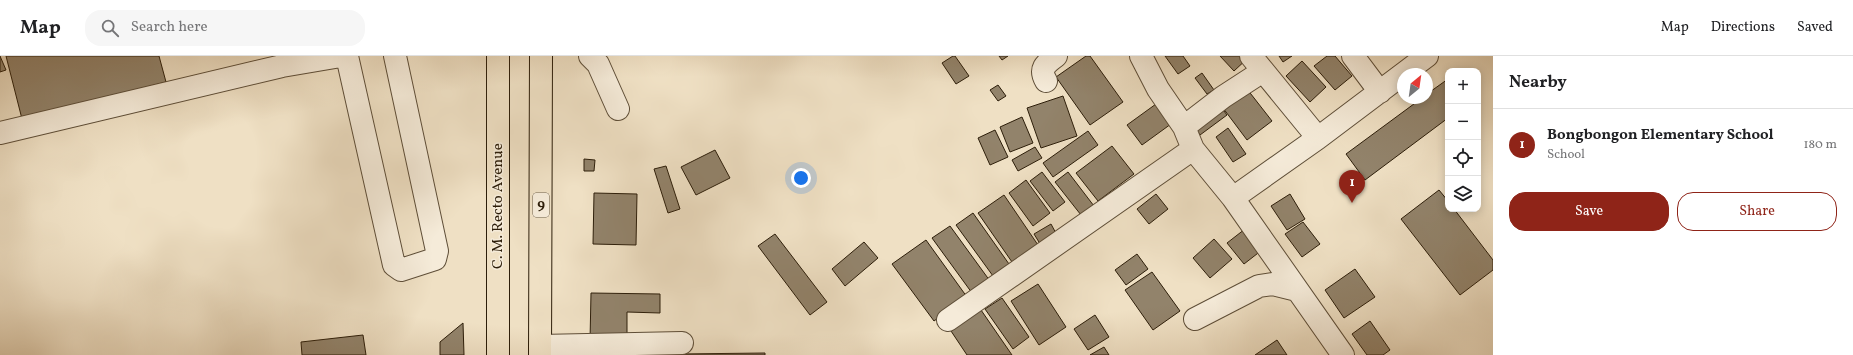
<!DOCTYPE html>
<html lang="en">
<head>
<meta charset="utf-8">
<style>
	:root { --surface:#fff; --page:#f6f6f6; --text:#202124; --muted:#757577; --line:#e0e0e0; --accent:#8f2418 }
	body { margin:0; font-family:Vollkorn,serif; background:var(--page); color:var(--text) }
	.controls { position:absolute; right:12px; top:12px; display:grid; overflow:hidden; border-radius:8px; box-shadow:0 2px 10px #0003 }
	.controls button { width:36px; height:36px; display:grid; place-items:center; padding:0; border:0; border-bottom:1px solid var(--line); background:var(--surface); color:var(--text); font:20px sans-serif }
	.compass { position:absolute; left:1397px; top:12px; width:36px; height:36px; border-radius:50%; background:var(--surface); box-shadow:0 2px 10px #0003; rotate:29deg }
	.you { position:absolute; left:801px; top:122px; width:14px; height:14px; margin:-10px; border:3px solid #fff; border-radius:50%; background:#1a73e8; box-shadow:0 0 0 6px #1a73e833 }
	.badge { display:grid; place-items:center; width:26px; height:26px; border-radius:50%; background:var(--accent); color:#fff; font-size:13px; font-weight:700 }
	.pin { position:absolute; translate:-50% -33px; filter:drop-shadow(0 1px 2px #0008) }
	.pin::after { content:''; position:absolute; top:21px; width:14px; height:12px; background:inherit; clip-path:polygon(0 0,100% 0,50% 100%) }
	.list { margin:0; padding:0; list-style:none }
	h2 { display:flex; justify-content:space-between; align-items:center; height:52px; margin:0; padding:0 16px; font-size:17px }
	h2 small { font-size:13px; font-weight:400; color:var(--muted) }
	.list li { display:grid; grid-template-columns:26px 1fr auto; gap:12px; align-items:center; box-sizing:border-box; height:72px; padding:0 16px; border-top:1px solid var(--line) }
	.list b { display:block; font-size:15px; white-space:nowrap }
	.list p { margin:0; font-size:13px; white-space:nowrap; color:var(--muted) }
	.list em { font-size:13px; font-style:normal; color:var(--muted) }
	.actions { display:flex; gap:8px; padding:12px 16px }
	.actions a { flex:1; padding:9px 0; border:1px solid var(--accent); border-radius:16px; text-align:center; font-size:14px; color:var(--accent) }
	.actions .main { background:var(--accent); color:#fff }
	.icon { flex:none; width:22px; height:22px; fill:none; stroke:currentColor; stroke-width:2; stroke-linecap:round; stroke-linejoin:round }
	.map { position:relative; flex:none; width:1493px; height:299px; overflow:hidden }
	header { display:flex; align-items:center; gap:24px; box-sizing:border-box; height:56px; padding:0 20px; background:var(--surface); border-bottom:1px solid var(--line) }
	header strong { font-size:19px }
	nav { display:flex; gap:22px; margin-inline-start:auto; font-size:14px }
	.search { width:280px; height:36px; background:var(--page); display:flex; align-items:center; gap:10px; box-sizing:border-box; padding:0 14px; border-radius:16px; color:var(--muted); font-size:15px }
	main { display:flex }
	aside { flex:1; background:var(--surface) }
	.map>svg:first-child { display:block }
	.building { fill:#92836b; stroke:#2d1e0a }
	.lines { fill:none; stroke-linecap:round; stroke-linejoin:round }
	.minor-casing { stroke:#5e4e38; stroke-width:24 }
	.highway-casing { stroke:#2d1e0a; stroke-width:24 }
	.minor { stroke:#f5ebd9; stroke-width:22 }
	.highway { stroke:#efe0c4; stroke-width:22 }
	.labels { text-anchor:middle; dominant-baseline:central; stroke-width:3; stroke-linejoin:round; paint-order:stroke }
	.shield { fill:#f5ebd9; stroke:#695c48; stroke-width:1 }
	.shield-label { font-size:14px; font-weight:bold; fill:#2d1e0a }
	.street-label { font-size:15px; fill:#2d1e0a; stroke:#f5ebd9 }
</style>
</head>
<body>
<header>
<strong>Map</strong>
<div class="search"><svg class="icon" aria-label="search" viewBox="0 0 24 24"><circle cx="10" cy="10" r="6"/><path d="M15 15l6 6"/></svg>Search here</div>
<nav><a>Map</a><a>Directions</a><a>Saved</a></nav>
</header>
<main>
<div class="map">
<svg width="1493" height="299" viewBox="0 0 1493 299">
	<rect width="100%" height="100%" fill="#efe0c4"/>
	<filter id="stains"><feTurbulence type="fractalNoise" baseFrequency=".005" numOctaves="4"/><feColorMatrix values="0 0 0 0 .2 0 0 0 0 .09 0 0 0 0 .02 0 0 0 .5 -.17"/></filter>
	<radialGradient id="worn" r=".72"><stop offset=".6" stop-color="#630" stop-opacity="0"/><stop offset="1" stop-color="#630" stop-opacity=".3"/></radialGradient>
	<path class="building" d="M0,0L6,14L0,16Z
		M6,0H159L166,26L22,63Z
		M953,0H955L969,20L956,28L942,7Z
		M999,0H1008L1002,4Z
		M1086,0H1090L1123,46L1090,69L1056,21Z
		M1165,0H1183L1190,10L1178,18Z
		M1220,0H1248L1249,1L1234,15Z
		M1279,0H1292L1283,6Z
		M1327,0H1335L1352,20L1335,34L1314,10Z
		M1302,5L1326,31L1310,46L1286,20Z
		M1202,17L1214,34L1207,38L1195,22Z
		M1448,23V62L1365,124L1346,98L1422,42H1427V38Z
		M998,29L1006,40L998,45L990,34Z
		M1247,33L1272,65L1247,84L1223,52Z
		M1063,40L1077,80L1041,92L1027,52Z
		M1218,47L1227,59L1200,79L1191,67Z
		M1156,48L1171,68L1142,89L1127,69Z
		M1022,61L1033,87L1010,96L1000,71Z
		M1228,72L1246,98L1233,106L1216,81Z
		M995,74L1008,101L990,109L978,82Z
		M1088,75L1098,89L1053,121L1043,107Z
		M1112,90L1134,118L1098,145L1076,117Z
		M1035,91L1042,102L1018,115L1012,104Z
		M715,94L730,122L696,139L681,111Z
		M584,103L595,104L594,115H584Z
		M666,110L680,153L668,157L654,113Z
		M1042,116L1065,146L1053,155L1030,125Z
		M1068,116L1094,150L1081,159L1055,126Z
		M1026,124L1050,157L1033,170L1009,137Z
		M1439,134L1448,145V153H1454L1493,204V214L1460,239L1401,163Z
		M594,137L637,138L636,189L593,188Z
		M1156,138L1168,153L1149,168L1137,153Z
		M1290,138L1305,163L1287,174L1271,150Z
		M1004,139L1038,189L1012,206L978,157Z
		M973,157L1009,208L993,220L956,169Z
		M1303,166L1320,188L1302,201L1285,178Z
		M1051,168L1058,181L1042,191L1034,178Z
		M950,170L990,225L972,237L932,182Z
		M1245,173L1262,194L1244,208L1227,187Z
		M775,178L827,246L810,259L758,190Z
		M1214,183L1232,203L1210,222L1193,202Z
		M926,184L967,241L934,265L892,208Z
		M864,186L878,202L845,230L832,213Z
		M1137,198L1148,213L1126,229L1115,214Z
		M1355,213L1375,241L1344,262L1325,234Z
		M1152,216L1180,255L1153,274L1125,234Z
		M1038,228L1066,271L1039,289L1011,245Z
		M591,237L660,238V257L627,256V286L590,285Z
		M1002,242L1029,281L1013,293L985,253Z
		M981,254L1012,299H967L951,275Z
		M1095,259L1109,281L1088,294L1074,273Z
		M1370,265L1390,294L1383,299H1367L1352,278Z
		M463,267L464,299H440V286Z
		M363,279L366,299H302L301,286Z
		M1277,284L1287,299H1255Z
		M1104,291L1109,299H1090Z
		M765,297V299H591Z"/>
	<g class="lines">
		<g class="minor-casing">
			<path id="minor" d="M347,0L394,209L401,214L435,203L437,195L395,0
				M590,0L598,8L618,53
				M1141,0L1158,33L1184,71L1193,93L1233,142L1343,299
				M1251,0L1318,82
				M1353,0L1380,36
				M1403,18L1427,0
				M1046,25C1039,13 1045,8 1056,0
				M1184,71L1223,41L1263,15
				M0,77L282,10L341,0
				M1233,142L1318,82L1403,18
				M1195,263L1259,230L1272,228L1297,234
				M948,264L1193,93
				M540,290L682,287"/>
		</g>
		<g class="highway-casing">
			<path id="highway" d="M498,299V0
				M540,299L541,0"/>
		</g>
		<use href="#minor" class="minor"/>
		<use href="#highway" class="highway"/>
	</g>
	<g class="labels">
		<rect class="shield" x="533" y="137" width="16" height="24" rx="3"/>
		<g class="shield-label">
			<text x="541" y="149">9</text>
		</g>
		<g class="street-label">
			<text transform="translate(498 150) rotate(-90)">C. M. Recto Avenue</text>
		</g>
	</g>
	<rect width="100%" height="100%" filter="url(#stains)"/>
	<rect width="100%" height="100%" fill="url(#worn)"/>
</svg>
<div class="controls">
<button>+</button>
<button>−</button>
<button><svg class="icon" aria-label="locate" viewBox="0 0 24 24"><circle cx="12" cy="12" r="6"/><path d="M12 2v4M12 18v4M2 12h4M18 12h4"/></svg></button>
<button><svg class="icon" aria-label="layers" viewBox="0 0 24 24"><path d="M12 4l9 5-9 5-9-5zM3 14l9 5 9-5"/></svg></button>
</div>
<svg class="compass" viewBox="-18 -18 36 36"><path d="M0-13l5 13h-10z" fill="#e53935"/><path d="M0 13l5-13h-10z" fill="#757577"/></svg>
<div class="you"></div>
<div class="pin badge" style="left:1352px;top:147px">1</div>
</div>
<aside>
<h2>Nearby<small></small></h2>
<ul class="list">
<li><span class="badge">1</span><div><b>Bongbongon Elementary School</b><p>School</p></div><em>180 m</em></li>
</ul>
<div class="actions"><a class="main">Save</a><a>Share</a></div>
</aside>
</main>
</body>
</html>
